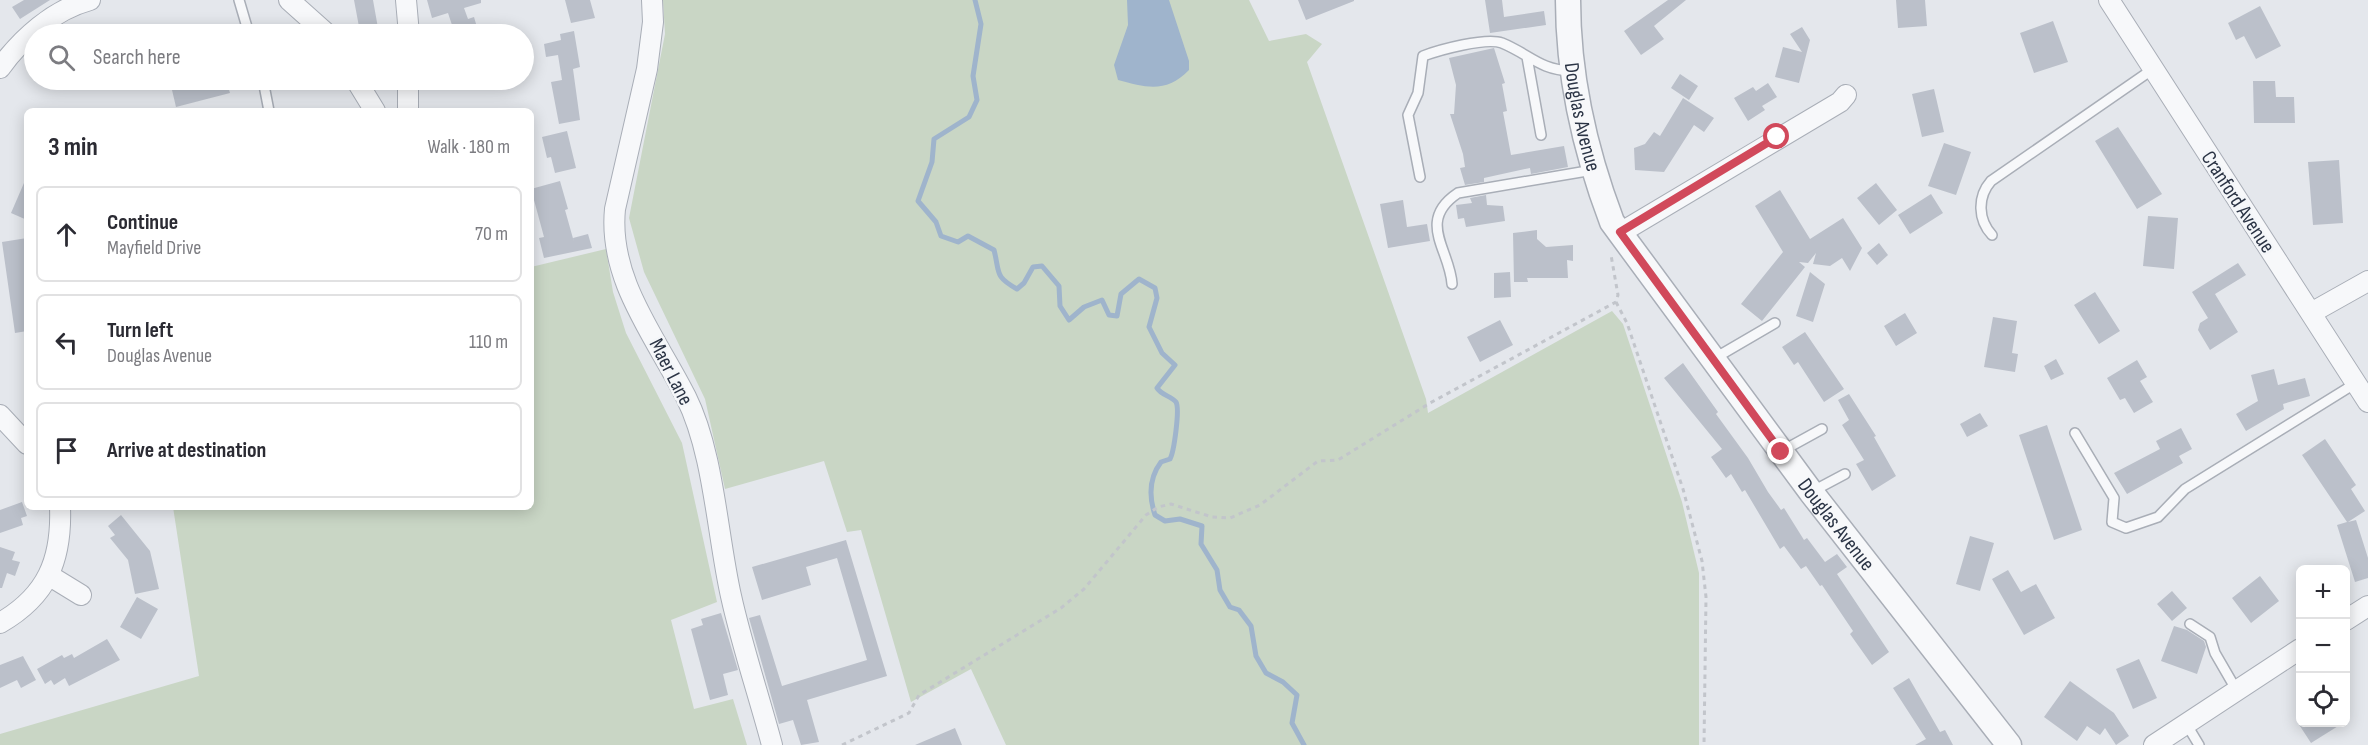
<!DOCTYPE html>
<html lang="en">
<head>
<meta charset="utf-8">
<style>
	:root { --surface:#fff; --page:#f7f7f7; --text:#2b2b33; --muted:#7c7c81; --line:#e1e1e2 }
	body { margin:0; font-family:"Sofia Sans Condensed",sans-serif; background:var(--page); color:var(--text) }
	.controls { position:absolute; right:18px; bottom:18px; display:grid; overflow:hidden; border-radius:9px; box-shadow:0 3px 15px #0003 }
	.controls button { width:54px; height:54px; display:grid; place-items:center; padding:0; border:0; border-bottom:2px solid var(--line); background:var(--surface); color:var(--text); font:30px sans-serif }
	.stop { position:absolute; width:18px; height:18px; margin:-14px; border:4px solid #d1495b; border-radius:50%; background:#fff }
	.stop.end { background:#d1495b; border-color:#fff; box-shadow:0 2px 6px #0008 }
	.list { margin:0; padding:0; list-style:none }
	h2 { display:flex; justify-content:space-between; align-items:center; height:78px; margin:0; padding:0 24px; font-size:26px }
	h2 small { font-size:20px; font-weight:400; color:var(--muted) }
	.list li { display:grid; grid-template-columns:39px 1fr auto; gap:18px; align-items:center; box-sizing:border-box; height:96px; margin:0 12px 12px; padding:0 12px; border:2px solid var(--line); border-radius:9px }
	.list b { display:block; font-size:22px; white-space:nowrap }
	.list p { margin:0; font-size:20px; white-space:nowrap; color:var(--muted) }
	.list em { font-size:20px; font-style:normal; color:var(--muted) }
	.icon { flex:none; width:33px; height:33px; fill:none; stroke:currentColor; stroke-width:2; stroke-linecap:round; stroke-linejoin:round }
	.map { position:relative; flex:none; width:2368px; height:745px; overflow:hidden }
	.search { position:absolute; background:var(--surface); box-shadow:0 3px 15px #0003; left:24px; top:24px; width:510px; height:66px; display:flex; align-items:center; gap:15px; box-sizing:border-box; padding:0 21px; border-radius:33px; color:var(--muted); font-size:22px }
	.panel { position:absolute; background:var(--surface); box-shadow:0 3px 15px #0003; left:24px; top:108px; width:510px; height:402px; border-radius:9px }
	.map>svg:first-child { display:block }
	.green { fill:#c9d6c5 }
	.water { fill:#9fb4cc }
	.lines { fill:none; stroke-linecap:round; stroke-linejoin:round }
	.stream { stroke:#9fb4cc; stroke-width:5 }
	.building { fill:#bbc0ca }
	.service-casing { stroke:#a9aeb7; stroke-width:12 }
	.minor-casing { stroke:#a9aeb7; stroke-width:22 }
	.tertiary-casing { stroke:#a9aeb7; stroke-width:27 }
	.path { stroke:#c2c5cb; stroke-width:3; stroke-dasharray:4.5 4.5; stroke-linecap:butt }
	.service { stroke:#f7f8fa; stroke-width:9 }
	.minor { stroke:#f7f8fa; stroke-width:20 }
	.tertiary { stroke:#f7f8fa; stroke-width:24 }
	.route { stroke:#d1495b; stroke-width:8 }
	.labels { text-anchor:middle; dominant-baseline:central; stroke-width:5; stroke-linejoin:round; paint-order:stroke }
	.street-label { font-size:21px; fill:#2b3445; stroke:#f4f6f9 }
</style>
</head>
<body>
<div class="map">
<svg width="2368" height="745" viewBox="0 0 2368 745">
	<rect width="100%" height="100%" fill="#e4e7ec"/>
	<path class="green" d="M663,0H1249L1269,41L1306,34L1322,44L1307,62L1426,399L1428,413L1612,311L1623,324L1682,502L1699,573V745H1006L971,669L911,702L861,530L847,532L824,461L725,489L705,399L644,272L629,218L665,34Z
		M606,249L613,292L626,333L682,443L717,602L671,620L694,709L733,699L747,745H0V734L199,676L173,507H531V267Z"/>
	<path class="water" d="M1127,0H1169L1189,61V70C1167,93 1147,88 1118,80L1114,65L1128,25Z"/>
	<g class="lines">
		<path class="stream" d="M975,0L981,24L973,76L977,100L969,117L934,139L932,162L918,201L936,222L941,236L958,242L968,236L994,250C1000,273 994,276 1017,289L1024,283L1033,267L1042,266L1059,286L1060,306L1069,320L1084,307L1102,300L1109,315L1117,316L1121,294L1139,279L1155,288L1157,298L1149,327L1162,353L1175,365L1157,388C1161,395 1171,396 1176,402C1180,409 1174,452 1170,459L1161,462C1149,478 1149,497 1155,515L1165,521L1180,519L1202,526L1201,544L1217,570L1220,590L1230,607L1239,610L1251,626L1256,656L1266,673L1283,682L1297,695L1292,723L1304,745"/>
	</g>
	<path class="building" d="M24,0H50L20,19L12,7Z
		M354,0H373L378,28L360,32Z
		M427,0H481V3L464,8L468,19L474,17L479,34H455L448,13L432,18Z
		M565,0H590L595,18L571,23Z
		M1298,0H1354V1L1306,20Z
		M1485,0H1502L1504,17L1544,11L1546,25L1490,33Z
		M1668,0H1686L1654,26L1664,39L1641,55L1624,31Z
		M1896,0H1925L1927,26L1898,28Z
		M2260,6L2281,46L2256,59L2244,36L2236,40L2228,23Z
		M2053,21L2068,62L2034,73L2020,33Z
		M1802,27L1810,40L1799,83L1775,77L1783,47L1802,52L1790,34Z
		M574,31L580,67L573,69L580,120L559,124L551,82L562,80L558,55L546,57L544,44L561,40L560,34Z
		M1494,48L1505,83L1502,84L1507,111L1503,112L1511,155L1564,146L1568,167L1531,174L1530,168L1484,178V182L1465,185L1460,168L1465,167L1463,154L1450,114H1454L1456,85L1449,58Z
		M1680,74L1698,86L1689,100L1671,88Z
		M210,80H226L230,93L176,107L172,90Z
		M2253,81H2275L2276,97H2294L2295,123H2254Z
		M1768,83L1777,97L1762,106L1765,110L1748,121L1734,98L1753,87L1756,91Z
		M1934,89L1944,132L1922,137L1912,94Z
		M1683,98L1714,118L1704,132L1694,125L1664,172L1635,170L1634,148L1645,144L1654,132L1660,136Z
		M2118,127L2162,194L2137,209L2095,141Z
		M567,131L576,168L555,173L551,157L547,158L542,137Z
		M1944,143L1971,152L1956,195L1928,186Z
		M2339,160L2343,223L2313,225L2308,162Z
		M27,176V220L11,213Z
		M560,181L568,209L565,210L574,242L573,238L588,234L592,248L544,258L539,238L544,237L531,189Z
		M1876,183L1897,210L1879,225L1857,198Z
		M1780,190L1810,239L1843,218L1862,248L1850,271L1842,258L1830,266L1813,264L1816,253L1808,263L1799,262L1805,267L1762,321L1741,304L1783,252L1755,206Z
		M1931,194L1943,213L1910,234L1898,215Z
		M1486,195L1487,205L1503,206L1505,221L1466,227L1464,218L1458,219L1456,205L1472,203L1470,198Z
		M1403,200L1407,227L1427,224L1430,241L1388,248L1380,204Z
		M2148,216L2178,218L2174,269L2143,266Z
		M1537,230V239L1546,247L1573,245V261L1567,260L1568,278H1527L1528,282H1514L1513,233Z
		M27,238V331L15,333L2,242Z
		M1879,243L1888,255L1877,265L1867,253Z
		M2238,263L2246,275L2215,294L2238,332L2210,350L2198,330L2200,323L2208,318L2192,292Z
		M1510,272L1511,297L1494,298V273Z
		M1810,272L1825,284L1813,322L1796,316Z
		M2095,292L2120,331L2099,344L2074,305Z
		M1905,313L1917,333L1896,346L1884,326Z
		M1993,317L2017,321L2012,353L2018,354L2015,372L1984,367Z
		M1500,320L1513,345L1480,362L1467,337Z
		M1805,332L1844,389L1824,402L1798,362L1794,365L1782,347Z
		M2056,359L2064,374L2051,380L2044,366Z
		M2137,360L2147,377L2140,381L2153,402L2134,413L2125,398L2120,400L2107,378Z
		M1683,363L1718,412L1716,414L1748,458L1768,492L1781,510L1784,508L1804,540L1807,538L1825,562L1837,554L1847,567L1837,574L1889,652L1872,665L1850,634L1853,631L1822,585L1820,586L1806,566L1801,569L1784,546L1780,549L1745,490L1742,492L1731,474L1726,478L1711,457L1722,449L1664,378Z
		M2274,369L2278,385L2305,378L2310,396L2283,404L2284,409L2246,431L2236,414L2258,401L2251,375Z
		M1849,394L1876,436L1874,437L1896,476L1872,491L1856,464L1864,460L1842,425L1849,420L1838,400Z
		M1980,413L1988,426L1967,437L1960,424Z
		M2047,425L2082,530L2054,540L2019,435Z
		M2181,428L2192,449L2179,456L2183,463L2127,494L2114,473L2160,449L2156,441Z
		M2325,439L2356,485L2351,489L2365,511L2348,522L2356,520L2368,558V578L2355,582L2337,525L2347,522L2302,455Z
		M22,502L27,516L21,518L23,525L0,533V510Z
		M121,515L150,551L159,589L135,594L128,560L110,538L115,535L108,526Z
		M1970,536L1994,543L1980,591L1956,584Z
		M846,540L887,676L807,700L819,742L801,745L793,720L779,724L749,618L760,615L782,686L867,660L837,558L806,567L811,585L762,600L752,567Z
		M0,547L15,552L12,560L20,562L15,576L7,573L2,588H0Z
		M2008,570L2021,592L2036,584L2055,618L2024,635L1992,579Z
		M2260,576L2279,601L2251,623L2232,598Z
		M2172,591L2187,608L2172,621L2157,604Z
		M137,597L158,609L141,639L120,627Z
		M721,613L738,670L723,674L728,695L710,700L691,629L703,625L701,619Z
		M2174,626L2187,630L2204,641L2206,647L2197,674L2161,661Z
		M107,639L120,660L69,686L65,678L54,685L51,680L45,684L37,669L62,655L64,658L72,654L74,658Z
		M23,656L36,680L21,688L17,680L0,688V665Z
		M2139,659L2157,698L2133,709L2116,669Z
		M1909,678L1940,732L1945,730L1953,745H1915L1926,739L1893,688Z
		M2070,681L2114,713L2129,736L2116,745L2105,728L2100,735L2087,726L2077,741L2044,717Z
		M2298,723H2343L2311,743Z
		M955,728L962,745H915Z"/>
	<g class="lines">
		<g class="service-casing">
			<path id="service" d="M239,0L249,34
				M1527,57L1541,135
				M263,80L269,111
				M1420,177L1408,115L1418,93L1423,56C1439,50 1486,37 1502,43C1529,54 1540,70 1571,71
				M1992,235C1978,220 1977,197 1991,181L2153,69
				M1452,284C1450,250 1416,221 1458,193L1593,170
				M1715,358L1775,323
				M2075,433L2114,498L2112,522L2126,528L2158,517L2185,489L2356,383
				M1782,451L1822,429
				M1813,491L1845,474
				M2190,624L2210,637L2215,653L2237,691
				M2187,725L2199,745"/>
		</g>
		<g class="minor-casing">
			<path id="minor" d="M289,0L327,34
				M406,0L409,34
				M652,0L653,22L647,69L615,209C608,280 656,337 686,397C714,453 717,534 731,596C742,646 759,696 772,745
				M2109,0L2368,402
				M0,68C22,38 53,10 90,0
				M356,80L375,111
				M408,111V80
				M1620,233L1840,102L1846,95
				M2311,313L2368,281
				M0,415L27,444
				M50,576L81,595
				M2346,620L2368,606
				M0,623C47,596 62,560 60,507
				M2154,745L2300,649"/>
		</g>
		<g class="tertiary-casing">
			<g id="tertiary">
				<path id="s1" d="M1568,0C1568,77 1585,151 1612,222L1811,492L2009,745"/>
			</g>
		</g>
		<path class="path" d="M1616,302L1627,323L1683,489L1702,561L1706,597L1704,745
			M842,745L909,713L919,695L1061,608L1084,589L1146,515L1158,507L1171,504L1212,517L1230,518L1260,505L1318,461L1338,460L1430,403L1616,302L1618,295L1611,255"/>
		<use href="#service" class="service"/>
		<use href="#minor" class="minor"/>
		<use href="#tertiary" class="tertiary"/>
	</g>
	<g class="lines">
		<path class="route" d="M1777,137L1620,232L1781,452"/>
	</g>
	<g class="labels">
		<g class="street-label">
			<text stroke="none"><textPath href="#s1" startOffset="118">Douglas Avenue</textPath></text>
			<text transform="translate(2238 202) rotate(57)">Cranford Avenue</text>
			<text transform="translate(671 372) rotate(63)">Maer Lane</text>
			<text stroke="none"><textPath href="#s1" startOffset="604">Douglas Avenue</textPath></text>
		</g>
	</g>
</svg>
<div class="controls">
<button>+</button>
<button>−</button>
<button><svg class="icon" aria-label="locate" viewBox="0 0 24 24"><circle cx="12" cy="12" r="6"/><path d="M12 2v4M12 18v4M2 12h4M18 12h4"/></svg></button>
</div>
<div class="stop" style="left:1777px;top:137px"></div>
<div class="stop end" style="left:1781px;top:452px"></div>
<div class="search"><svg class="icon" aria-label="search" viewBox="0 0 24 24"><circle cx="10" cy="10" r="6"/><path d="M15 15l6 6"/></svg>Search here</div>
<section class="panel">
<h2>3 min<small>Walk · 180 m</small></h2>
<ul class="list">
<li><svg class="icon" aria-label="ahead" viewBox="0 0 24 24"><path d="M12 20V5M6 11l6-6 6 6"/></svg><div><b>Continue</b><p>Mayfield Drive</p></div><em>70 m</em></li>
<li><svg class="icon" aria-label="left" viewBox="0 0 24 24"><path d="M17 20v-9H6M10 6l-5 5 5 5"/></svg><div><b>Turn left</b><p>Douglas Avenue</p></div><em>110 m</em></li>
<li><svg class="icon" aria-label="arrive" viewBox="0 0 24 24"><path d="M6 21V4h12l-3 4 3 4H6"/></svg><div><b>Arrive at destination</b></div></li>
</ul>
</section>
</div>
</body>
</html>
